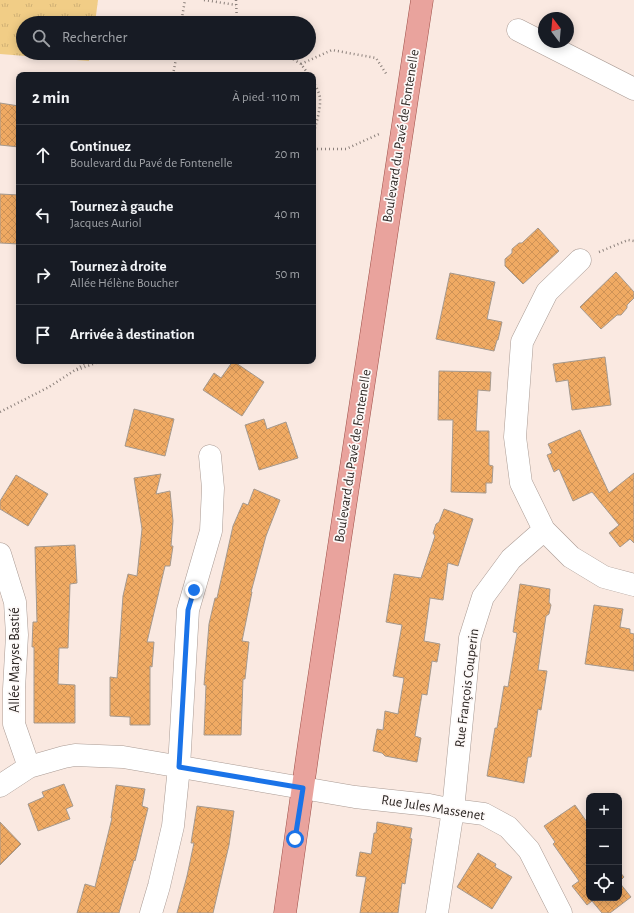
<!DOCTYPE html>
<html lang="fr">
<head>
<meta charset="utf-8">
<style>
	:root { --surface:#171b24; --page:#20242c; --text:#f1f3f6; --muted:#9ea1a6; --line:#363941 }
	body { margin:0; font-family:"Alegreya Sans",sans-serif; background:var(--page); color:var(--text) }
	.controls { position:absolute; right:12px; bottom:12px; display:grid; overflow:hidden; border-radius:8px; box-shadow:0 2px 10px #0003 }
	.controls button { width:36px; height:36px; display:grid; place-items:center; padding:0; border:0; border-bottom:1px solid var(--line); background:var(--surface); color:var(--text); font:20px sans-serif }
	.compass { position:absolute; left:538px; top:12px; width:36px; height:36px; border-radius:50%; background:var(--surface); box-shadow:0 2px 10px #0003; rotate:344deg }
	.stop { position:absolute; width:12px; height:12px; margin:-9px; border:3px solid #1a73e8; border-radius:50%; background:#fff }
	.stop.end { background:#1a73e8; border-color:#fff; box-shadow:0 1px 4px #0008 }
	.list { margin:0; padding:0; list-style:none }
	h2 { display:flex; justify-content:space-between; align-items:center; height:52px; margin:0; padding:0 16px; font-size:17px }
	h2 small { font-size:13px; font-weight:400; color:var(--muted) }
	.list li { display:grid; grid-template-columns:26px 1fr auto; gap:12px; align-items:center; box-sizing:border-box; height:60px; padding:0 16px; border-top:1px solid var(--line) }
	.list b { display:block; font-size:15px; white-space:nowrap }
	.list p { margin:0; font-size:13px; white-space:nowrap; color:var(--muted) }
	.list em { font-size:13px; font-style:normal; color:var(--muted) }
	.icon { flex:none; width:22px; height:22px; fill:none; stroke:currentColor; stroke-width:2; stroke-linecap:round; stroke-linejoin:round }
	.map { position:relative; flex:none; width:634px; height:913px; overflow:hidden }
	.search { position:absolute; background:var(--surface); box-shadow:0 2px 10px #0003; left:16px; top:16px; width:300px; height:44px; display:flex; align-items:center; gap:10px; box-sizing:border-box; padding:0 14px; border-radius:22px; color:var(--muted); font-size:15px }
	.panel { position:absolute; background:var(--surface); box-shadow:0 2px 10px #0003; left:16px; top:72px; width:300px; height:292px; border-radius:8px }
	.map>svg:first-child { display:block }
	.grass { fill:url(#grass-tufts) }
	.building { fill:url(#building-cross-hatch); stroke:#a5998e }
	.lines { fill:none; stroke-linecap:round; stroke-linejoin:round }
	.minor-casing { stroke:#aa9b94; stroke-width:23 }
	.major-casing { stroke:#9d4f48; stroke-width:23 }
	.path { stroke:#8b807b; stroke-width:2.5; stroke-dasharray:1 3; stroke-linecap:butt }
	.minor { stroke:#fff; stroke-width:22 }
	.major { stroke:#e9a39d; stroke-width:22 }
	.route { stroke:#1a73e8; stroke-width:5 }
	.labels { text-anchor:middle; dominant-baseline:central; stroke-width:3.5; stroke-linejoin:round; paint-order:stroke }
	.street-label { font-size:14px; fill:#2d2724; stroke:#fdf9f8 }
</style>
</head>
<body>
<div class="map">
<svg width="634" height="913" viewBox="0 0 634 913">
	<defs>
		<pattern id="grass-tufts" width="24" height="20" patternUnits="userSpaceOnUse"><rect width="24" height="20" fill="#f1cd86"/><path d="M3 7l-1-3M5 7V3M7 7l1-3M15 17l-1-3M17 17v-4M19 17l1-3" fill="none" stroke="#cfb074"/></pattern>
		<pattern id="building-cross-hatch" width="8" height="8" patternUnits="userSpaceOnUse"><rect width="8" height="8" fill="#f0aa63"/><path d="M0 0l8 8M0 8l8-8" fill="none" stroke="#ce9256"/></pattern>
	</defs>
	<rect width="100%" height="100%" fill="#fae9e1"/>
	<path class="grass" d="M0,0H98L95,23H23V53H90L89,61L0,54Z"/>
	<path class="building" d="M0,103L19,106V147L0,145Z
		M0,194L19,195V244L0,243Z
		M538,228L559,251L523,284L505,266V259L512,253V249L519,243H522Z
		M616,272L634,292V298L627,305V308L621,315H617L601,329L580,307Z
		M450,273L495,282L487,319L502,322L498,340H497L494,351L436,339Z
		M605,357L611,405L572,410L568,380L556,382L553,364Z
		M233,361L264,382L242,416L203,390L214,373L221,378Z
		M439,371L491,372L490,391L478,390L476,431H489V465L493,466L492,483H486V493L451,492L453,420H438Z
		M134,409L174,419L165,456L125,446Z
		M264,419L267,429L286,422L298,458L259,470L245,425Z
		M580,430L609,493L634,473V543L630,539L620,547L609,533L619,525L592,492L573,501L559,469L554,472L547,455L552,453L548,444Z
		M161,474L156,494L170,491L173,521L171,546H173L170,566H165L147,642H154L152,667L150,666V725H130V717L110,716V677L117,678L123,596L128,574L137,576L142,529L134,478Z
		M16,475L48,494L28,526L0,509V501Z
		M254,489L280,500L266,536L251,592H252L242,641L249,642L245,679H243L241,735H204L206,685H204L209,624L215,598H217L233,526L243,503L248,505Z
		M444,509L473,519L458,566L448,563L443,600L430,598L424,641L440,644L437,662L432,661L427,695L422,694L415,736L421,738L417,762L385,756L382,753L373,751L377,729L383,730L385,711L398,714L404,678L393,676L402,625L386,622L394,574L421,578L435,536L433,533L436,524L439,522Z
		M75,545L77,583L70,584L68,648H59L58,684L75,685V723H34V647H32L33,622H37L35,547Z
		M520,584L550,589L549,602L551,605L549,614L546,616L538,670L547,671L541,710L538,709L531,757H528L524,783L487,776L495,728H497L504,686L508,687L517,633L513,632Z
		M594,605L623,609L620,627L630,629V633L634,634V671L585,664Z
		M64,784L73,806L66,809L70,819L38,831L28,804L44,797L42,792Z
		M116,785L145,789L142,806L148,808L135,861L134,860L119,913H77L85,884L95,887L112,818H111Z
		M575,805L589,825V898H619V871L624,877L619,882L631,897L610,913H602L592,901L587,905L572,886L579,881L553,844L555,842L544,826Z
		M197,806L234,811L229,845L213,913H177L187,876L194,843H191Z
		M0,822L21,844L0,865Z
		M377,822L412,828L410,838L412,839L405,884L402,883L398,913H360L366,877L356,876L360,852L371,854L374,833H376Z
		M478,853L496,864L495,867L512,877L492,909L457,887Z"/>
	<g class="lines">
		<g class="minor-casing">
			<path id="minor" d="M518,30L634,89
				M580,260L547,292L522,342L515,437L521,483L544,530L571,557L604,577L634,585
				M0,554L15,602L17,635L14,689V724L29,767
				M0,786L29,767L64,757L75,755L123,757L355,797L429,805L453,810L484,814L508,827L529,850L561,913
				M151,913L159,886L173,826L179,767L188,610L211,531L213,488L210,456
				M437,913L453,810L470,638L483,597L511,559L544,530"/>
		</g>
		<g class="major-casing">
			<path id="major" d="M285,913L310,737L422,0"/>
		</g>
		<path class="path" d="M204,0L236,5
			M236,0L237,23
			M181,23L185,0
			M283,53L301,64L309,75
			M301,64L332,50L376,58L387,75
			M173,75L177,53
			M313,81C316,86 320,94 320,99C321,106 316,127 313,133
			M313,149H346L379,134
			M599,252L628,240L634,241
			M77,370L101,361
			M0,412L49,387L89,361"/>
		<use href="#minor" class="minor"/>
		<use href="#major" class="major"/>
	</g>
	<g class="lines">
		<path class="route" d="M194,590L188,610L179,767L250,779L303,788L295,839"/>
	</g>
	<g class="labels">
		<g class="street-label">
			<text transform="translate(401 136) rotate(-81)">Boulevard du Pavé de Fontenelle</text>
			<text transform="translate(353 456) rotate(-81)">Boulevard du Pavé de Fontenelle</text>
			<text transform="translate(15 660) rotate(-90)">Allée Maryse Bastié</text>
			<text transform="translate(467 688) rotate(-83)">Rue François Couperin</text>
			<text transform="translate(433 808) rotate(9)">Rue Jules Massenet</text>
		</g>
	</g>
</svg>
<div class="controls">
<button>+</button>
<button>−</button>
<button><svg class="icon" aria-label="locate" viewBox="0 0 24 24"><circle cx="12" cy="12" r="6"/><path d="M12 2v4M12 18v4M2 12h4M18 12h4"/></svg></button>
</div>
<svg class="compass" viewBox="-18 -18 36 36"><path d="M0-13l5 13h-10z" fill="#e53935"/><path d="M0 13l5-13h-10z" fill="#9ea1a6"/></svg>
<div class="stop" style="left:295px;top:839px"></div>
<div class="stop end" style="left:194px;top:590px"></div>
<div class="search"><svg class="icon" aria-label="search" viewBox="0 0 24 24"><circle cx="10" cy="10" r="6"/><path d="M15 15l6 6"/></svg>Rechercher</div>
<section class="panel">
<h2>2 min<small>À pied · 110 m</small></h2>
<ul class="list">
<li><svg class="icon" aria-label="ahead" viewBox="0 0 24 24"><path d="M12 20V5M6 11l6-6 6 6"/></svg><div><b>Continuez</b><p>Boulevard du Pavé de Fontenelle</p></div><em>20 m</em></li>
<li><svg class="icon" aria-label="left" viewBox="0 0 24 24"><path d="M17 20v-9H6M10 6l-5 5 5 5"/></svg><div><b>Tournez à gauche</b><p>Jacques Auriol</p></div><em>40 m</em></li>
<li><svg class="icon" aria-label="right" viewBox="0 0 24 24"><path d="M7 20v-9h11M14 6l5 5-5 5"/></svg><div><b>Tournez à droite</b><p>Allée Hélène Boucher</p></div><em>50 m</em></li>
<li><svg class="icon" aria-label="arrive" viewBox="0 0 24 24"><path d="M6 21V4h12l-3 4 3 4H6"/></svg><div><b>Arrivée à destination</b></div></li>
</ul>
</section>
</div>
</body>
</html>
